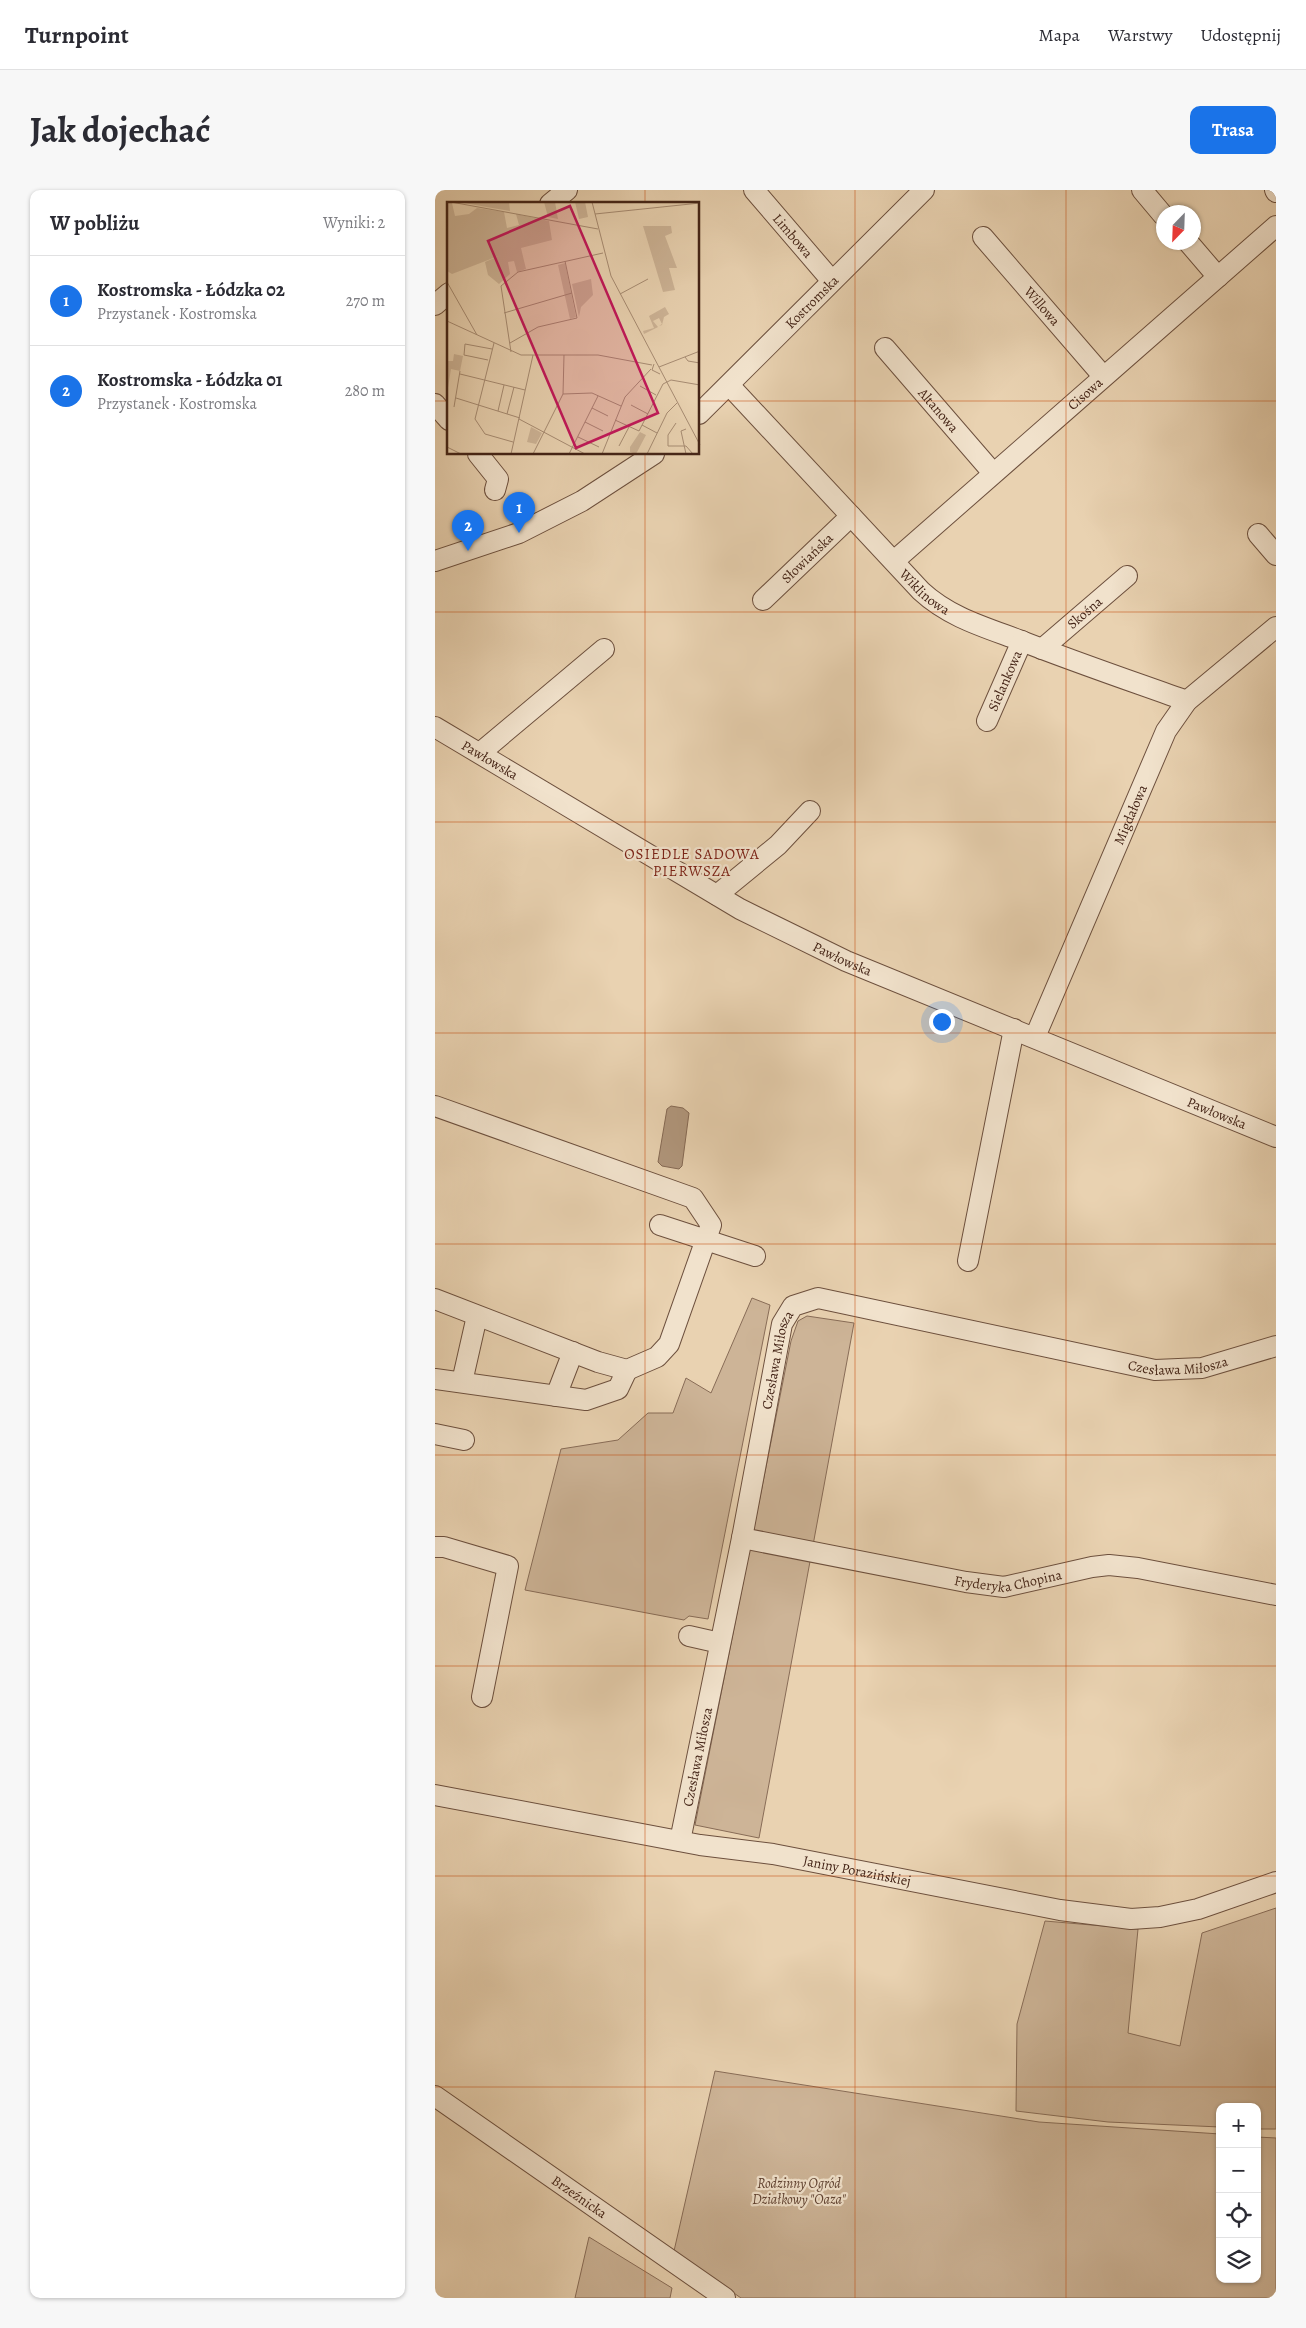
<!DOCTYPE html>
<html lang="pl">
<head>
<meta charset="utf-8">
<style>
	:root { --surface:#fff; --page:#f7f7f7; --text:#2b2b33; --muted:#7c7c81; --line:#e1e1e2; --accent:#1a73e8 }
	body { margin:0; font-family:Alegreya,serif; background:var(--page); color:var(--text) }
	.controls { position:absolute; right:15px; bottom:15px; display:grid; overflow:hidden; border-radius:10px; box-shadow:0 1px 4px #0004 }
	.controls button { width:45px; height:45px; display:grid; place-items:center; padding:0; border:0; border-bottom:1px solid var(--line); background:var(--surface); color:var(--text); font:25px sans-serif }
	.compass { position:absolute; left:721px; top:15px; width:45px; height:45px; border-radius:50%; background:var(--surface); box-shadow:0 1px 4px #0004; rotate:203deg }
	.you { position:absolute; left:506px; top:831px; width:18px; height:18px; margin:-12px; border:4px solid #fff; border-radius:50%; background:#1a73e8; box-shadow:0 0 0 8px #1a73e833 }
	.badge { display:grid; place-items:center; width:32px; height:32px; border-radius:50%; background:var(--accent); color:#fff; font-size:16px; font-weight:700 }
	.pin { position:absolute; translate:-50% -41px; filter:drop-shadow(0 1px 2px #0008) }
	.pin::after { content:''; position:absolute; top:26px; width:18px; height:15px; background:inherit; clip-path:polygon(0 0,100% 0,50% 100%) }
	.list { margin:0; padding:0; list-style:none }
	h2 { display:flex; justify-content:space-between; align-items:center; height:65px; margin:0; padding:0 20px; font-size:21px }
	h2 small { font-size:16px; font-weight:400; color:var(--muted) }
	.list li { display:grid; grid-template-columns:32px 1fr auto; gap:15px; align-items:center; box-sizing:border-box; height:90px; padding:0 20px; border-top:1px solid var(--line) }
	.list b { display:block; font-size:19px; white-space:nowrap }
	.list p { margin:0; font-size:16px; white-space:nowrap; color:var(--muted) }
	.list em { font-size:16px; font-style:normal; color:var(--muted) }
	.icon { flex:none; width:28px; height:28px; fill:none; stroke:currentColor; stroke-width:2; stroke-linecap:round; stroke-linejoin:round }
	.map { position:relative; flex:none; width:841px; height:2108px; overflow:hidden; border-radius:10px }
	header { display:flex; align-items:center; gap:30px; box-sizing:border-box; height:70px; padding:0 25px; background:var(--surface); border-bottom:1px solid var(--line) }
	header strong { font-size:24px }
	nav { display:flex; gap:28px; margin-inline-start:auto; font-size:18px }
	.intro { display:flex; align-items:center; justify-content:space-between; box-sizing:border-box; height:120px; padding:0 30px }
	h1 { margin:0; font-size:35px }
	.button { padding:12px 22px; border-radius:10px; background:var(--accent); color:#fff; font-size:18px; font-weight:700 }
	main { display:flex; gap:30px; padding:0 30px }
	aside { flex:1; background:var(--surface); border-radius:10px; box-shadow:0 1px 4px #0004 }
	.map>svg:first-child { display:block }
	.green { fill:#cdb497; stroke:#886c57 }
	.water { fill:#b1977d; stroke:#856954 }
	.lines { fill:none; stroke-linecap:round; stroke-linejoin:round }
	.minor-casing { stroke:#6d503e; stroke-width:22 }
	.minor { stroke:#f1e2cc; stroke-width:20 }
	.grid { fill:none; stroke:#c74e0e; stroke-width:1; stroke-opacity:0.55 }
	.labels { text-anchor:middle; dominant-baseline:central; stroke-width:4.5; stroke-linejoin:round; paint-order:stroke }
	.street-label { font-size:14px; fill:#442417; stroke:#f1e2cc }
	.park-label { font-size:14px; font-style:italic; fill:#5f4131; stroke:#f1e2cc }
	.neighbourhood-label { font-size:15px; letter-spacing:1px; fill:#7a1f14; stroke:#f1e2cc }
	.inset-road { fill:none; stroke:#a78c73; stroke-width:1 }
	.view { fill:#c2185b; fill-opacity:0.15; stroke:#c2185b; stroke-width:2.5 }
	.inset-edge { fill:none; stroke:#442417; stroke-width:2.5 }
</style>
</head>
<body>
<header>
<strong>Turnpoint</strong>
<nav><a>Mapa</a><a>Warstwy</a><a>Udostępnij</a></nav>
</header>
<div class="intro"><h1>Jak dojechać</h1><a class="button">Trasa</a></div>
<main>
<aside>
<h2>W pobliżu<small>Wyniki: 2</small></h2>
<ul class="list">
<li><span class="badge">1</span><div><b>Kostromska - Łódzka 02</b><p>Przystanek · Kostromska</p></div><em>270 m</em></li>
<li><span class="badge">2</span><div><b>Kostromska - Łódzka 01</b><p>Przystanek · Kostromska</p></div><em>280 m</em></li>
</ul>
</aside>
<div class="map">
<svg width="841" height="2108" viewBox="0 0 841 2108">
	<rect width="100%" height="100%" fill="#e9d2b1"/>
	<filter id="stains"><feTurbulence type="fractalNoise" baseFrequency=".004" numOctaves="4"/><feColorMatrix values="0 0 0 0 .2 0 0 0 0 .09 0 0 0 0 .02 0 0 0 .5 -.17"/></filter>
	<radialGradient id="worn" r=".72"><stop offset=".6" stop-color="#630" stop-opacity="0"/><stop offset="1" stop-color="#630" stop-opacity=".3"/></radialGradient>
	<path class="green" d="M317,1108L335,1115L273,1429L254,1426L249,1430L90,1400L126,1259L183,1250L213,1223H238L251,1188L276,1203Z
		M372,1126L419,1133L324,1648L260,1635L356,1151L363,1131Z
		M841,1718V1939H822V1917H785V1937L673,1932L581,1921L582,1834L610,1731L703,1739L693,1843L745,1856L767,1743Z
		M280,1881L604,1932L785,1944V2089H822V1947L841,1948V2108H306L239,2061Z
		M154,2047L237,2098L235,2108H140Z"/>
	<path class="water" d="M236,916L248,918L254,923L247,976L244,979L227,976L223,972L232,919Z"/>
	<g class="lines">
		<g class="minor-casing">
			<g id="minor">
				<path id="s1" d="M319,0L397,91"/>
				<path d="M707,0L728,25"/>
				<path d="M840,0L841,2"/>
				<path d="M115,14L132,0"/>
				<path id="s2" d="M548,47L668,186"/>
				<path d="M753,52L783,87"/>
				<path d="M0,115L14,103"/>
				<path id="s3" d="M450,158L558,283"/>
				<path id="s4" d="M294,195L486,401C514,427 549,437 584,450C640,472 696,491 752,511"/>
				<path d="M0,214L14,230"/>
				<path id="s5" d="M264,224L489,0"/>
				<path d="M43,264L63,289L60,300"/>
				<path d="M823,344L841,365"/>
				<path d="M0,371L84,343L147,311L219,264"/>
				<path id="s6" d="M459,371L841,36"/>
				<path id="s7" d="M328,410L416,326"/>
				<path id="s8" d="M607,459L692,386"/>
				<path id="s9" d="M552,531L587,451"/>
				<path id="s10" d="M0,537L305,719L411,771L841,947"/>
				<path d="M45,563L169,459"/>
				<path d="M282,705L343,655L375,621"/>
				<path id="s11" d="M600,847L731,541L752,511L841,437"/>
				<path d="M0,916L258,1008L276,1035L234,1154L222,1167L192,1180L163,1172L0,1109"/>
				<path d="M225,1035L320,1066"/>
				<path d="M533,1071L579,839"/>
				<path d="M0,1189L151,1210L183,1199L192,1180"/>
				<path d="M27,1192L42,1126"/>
				<path d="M121,1206L138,1162"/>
				<path d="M0,1244L29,1250"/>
				<path id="s12" d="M307,1348L531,1392L569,1397L657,1377L674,1375L703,1378L841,1405"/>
				<path d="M0,1357H9L73,1376L47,1507"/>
				<path d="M254,1446L285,1453"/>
				<path id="s13" d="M0,1605L265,1655L338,1664L625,1720L696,1729L725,1727L763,1719L841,1692"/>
				<path id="s14" d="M245,1651L307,1348L347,1134L358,1116L383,1108L720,1180L767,1178L841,1156"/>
				<path id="s15" d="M0,1906L290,2108"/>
			</g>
		</g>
		<use href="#minor" class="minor"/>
	</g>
	<path class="grid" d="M210,0V14M420,0V2108M631,0V2108M0,211H14M264,211H841M210,264V2108M0,422H841M0,632H841M0,843H841M0,1054H841M0,1265H841M0,1476H841M0,1686H841M0,1897H841"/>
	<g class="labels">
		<g class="street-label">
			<text stroke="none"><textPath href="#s1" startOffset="60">Limbowa</textPath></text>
			<text stroke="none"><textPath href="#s5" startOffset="159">Kostromska</textPath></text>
			<text stroke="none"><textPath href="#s2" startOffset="91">Willowa</textPath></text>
			<text stroke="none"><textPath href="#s6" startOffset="254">Cisowa</textPath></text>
			<text stroke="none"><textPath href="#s3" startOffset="82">Altanowa</textPath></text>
			<text stroke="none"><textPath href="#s7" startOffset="61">Słowiańska</textPath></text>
			<text stroke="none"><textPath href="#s4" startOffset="285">Wiklinowa</textPath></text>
			<text stroke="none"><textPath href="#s8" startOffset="56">Skośna</textPath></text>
			<text stroke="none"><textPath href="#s9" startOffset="44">Sielankowa</textPath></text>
			<text stroke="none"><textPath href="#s10" startOffset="64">Pawłowska</textPath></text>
			<text stroke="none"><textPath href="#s11" startOffset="242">Migdałowa</textPath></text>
			<text stroke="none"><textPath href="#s10" startOffset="469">Pawłowska</textPath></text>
			<text stroke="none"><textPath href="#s10" startOffset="874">Pawłowska</textPath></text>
			<text stroke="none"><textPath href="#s14" startOffset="491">Czesława Miłosza</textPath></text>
			<text stroke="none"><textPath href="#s14" startOffset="942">Czesława Miłosza</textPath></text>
			<text stroke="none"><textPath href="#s12" startOffset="271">Fryderyka Chopina</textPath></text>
			<text stroke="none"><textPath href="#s14" startOffset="86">Czesława Miłosza</textPath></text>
			<text stroke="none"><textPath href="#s13" startOffset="429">Janiny Porazińskiej</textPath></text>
			<text stroke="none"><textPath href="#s15" startOffset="176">Brzeźnicka</textPath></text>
		</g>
		<g class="park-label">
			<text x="364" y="1993">Rodzinny Ogród<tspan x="364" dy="16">Działkowy "Oaza"</tspan></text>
		</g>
		<g class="neighbourhood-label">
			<text x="257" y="664">OSIEDLE SADOWA<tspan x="257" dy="17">PIERWSZA</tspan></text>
		</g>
	</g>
	<g transform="translate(12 12)">
		<rect width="252" height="252" fill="#e9d2b1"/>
		<path d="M11,0H62L63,9ZM97,0H108L111,17L101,15ZM128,0H138L141,15L132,17ZM0,1H5L8,14L22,12L30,6L57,10L60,26L72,23L69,12L102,19L105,38L74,46L79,67L70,70L67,59L61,60L63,72L52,82L41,73L38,60L54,53L5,72L0,69ZM196,24H224L225,31L218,34L230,66H222L228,88L216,90ZM118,61L129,115L123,117L111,63ZM144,77L146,93L134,105L132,115L125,82ZM218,105L222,112L217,115L215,123L212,124L215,122L212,116L206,119L211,125L197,132L196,129L207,126L202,114ZM7,152L16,154L13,169L4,167L0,192V159H6ZM84,225L95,231L89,242L80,240ZM193,230L199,233L189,252L183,250V245Z" fill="#cdb497"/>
		<path class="inset-road" d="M4,0L151,27M145,0L164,74L253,243M148,12L253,1M0,80L30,133M173,92L201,77M57,111L125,91M0,119L74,153H151L205,163M47,141L28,217L38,232L66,240M63,141L91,125L130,116L118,59M64,150L54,84L71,70L156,51M238,155L241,159L253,161M41,158L17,153L18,142L45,147M207,162L205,168L213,172M212,165L253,149M13,172L78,188M193,184L209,193M116,192L145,191L174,204M9,196L73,216M184,203L201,212M7,205L13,169M145,206L161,214M51,209L57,183M60,212L67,185M72,217L138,252M168,218L192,229L216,182L224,178L253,183M138,220L156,229M229,221L221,233V244H239L246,252M195,223L210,231M239,227L234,229L239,252M131,235L152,245M172,244L182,225M0,245L14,252M64,252L86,153M86,252L116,192L117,153M122,252L151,194M155,252L178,195L204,167M200,252L220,211L230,201"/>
		<path class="view" d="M123,4L211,211L129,246L41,39Z"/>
		<rect width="252" height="252" class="inset-edge"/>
	</g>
	<rect width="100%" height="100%" filter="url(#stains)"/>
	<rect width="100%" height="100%" fill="url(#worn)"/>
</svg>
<div class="controls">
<button>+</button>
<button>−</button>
<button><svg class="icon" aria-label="locate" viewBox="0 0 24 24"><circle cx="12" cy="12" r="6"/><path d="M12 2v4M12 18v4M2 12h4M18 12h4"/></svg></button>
<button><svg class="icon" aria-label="layers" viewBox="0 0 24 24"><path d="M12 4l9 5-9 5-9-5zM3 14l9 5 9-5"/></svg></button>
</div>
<svg class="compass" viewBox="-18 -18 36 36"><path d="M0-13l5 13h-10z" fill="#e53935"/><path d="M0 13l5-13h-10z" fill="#7c7c81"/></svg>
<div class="you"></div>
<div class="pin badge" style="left:84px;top:343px">1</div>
<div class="pin badge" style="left:33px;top:361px">2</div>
</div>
</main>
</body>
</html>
